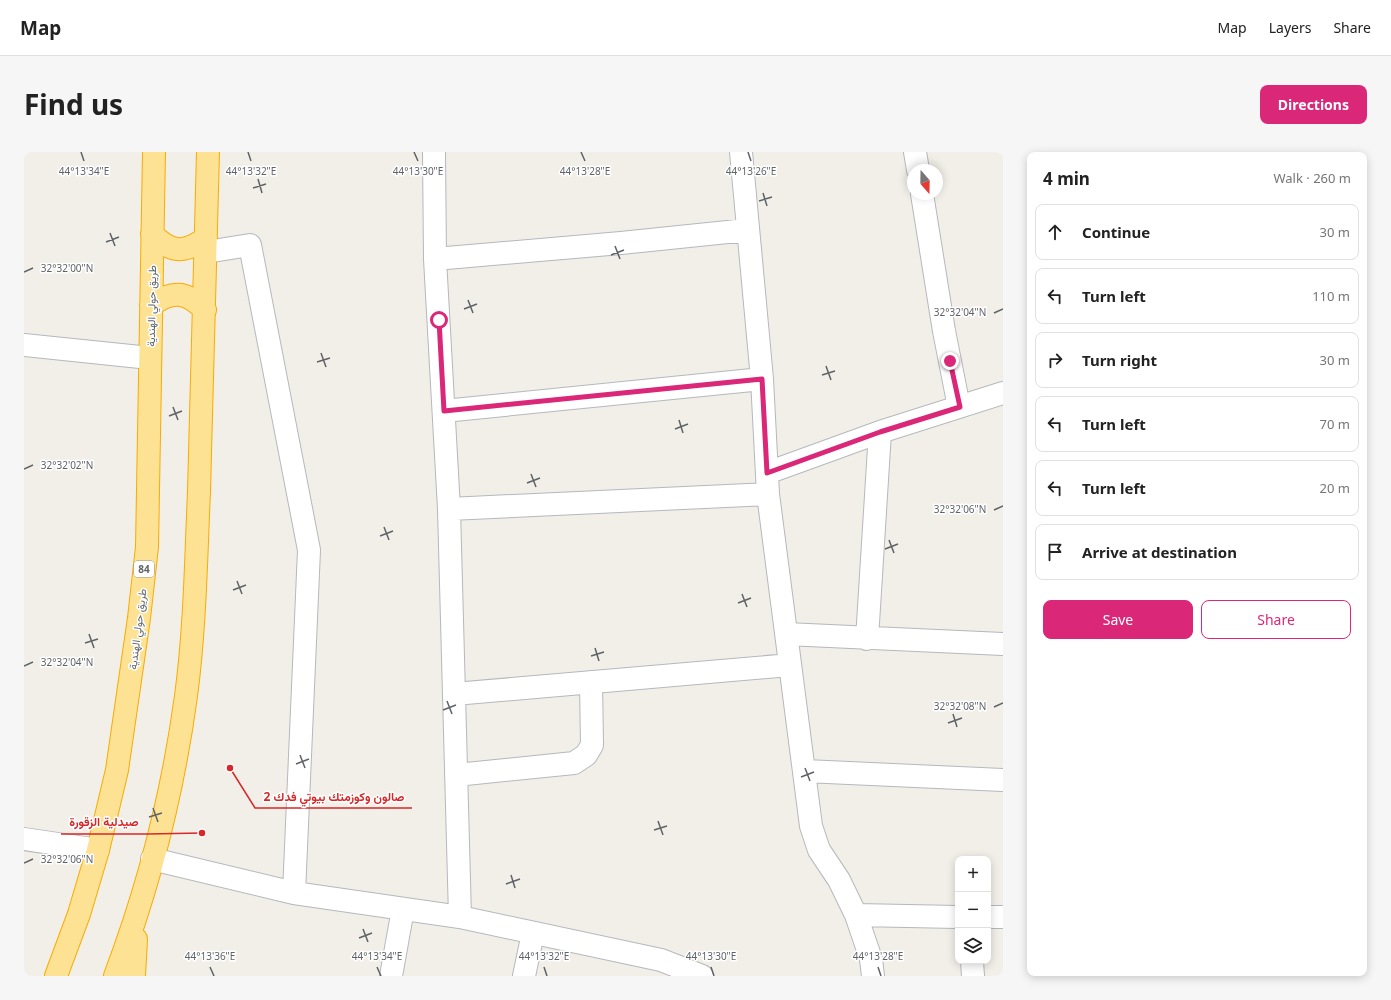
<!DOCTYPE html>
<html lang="en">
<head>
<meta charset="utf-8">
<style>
	:root { --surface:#fff; --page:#f6f6f6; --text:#222; --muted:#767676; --line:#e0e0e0; --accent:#db2777 }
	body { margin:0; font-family:"Noto Sans",Vazirmatn,sans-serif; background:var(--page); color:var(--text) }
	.controls { position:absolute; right:12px; bottom:12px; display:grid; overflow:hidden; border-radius:8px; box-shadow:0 2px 10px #0003 }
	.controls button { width:36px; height:36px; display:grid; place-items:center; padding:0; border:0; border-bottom:1px solid var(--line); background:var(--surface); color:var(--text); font:20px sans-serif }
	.compass { position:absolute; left:883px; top:12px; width:36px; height:36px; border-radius:50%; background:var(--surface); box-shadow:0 2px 10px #0003; rotate:160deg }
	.stop { position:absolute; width:12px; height:12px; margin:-9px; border:3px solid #db2777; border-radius:50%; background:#fff }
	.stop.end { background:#db2777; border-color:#fff; box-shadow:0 1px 4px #0008 }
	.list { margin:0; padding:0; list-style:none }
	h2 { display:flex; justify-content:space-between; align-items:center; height:52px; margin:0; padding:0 16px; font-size:17px }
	h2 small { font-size:13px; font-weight:400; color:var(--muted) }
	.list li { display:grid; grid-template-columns:26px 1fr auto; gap:12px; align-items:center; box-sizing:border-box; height:56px; margin:0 8px 8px; padding:0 8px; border:1px solid var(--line); border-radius:8px }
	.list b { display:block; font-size:15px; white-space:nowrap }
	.list em { font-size:13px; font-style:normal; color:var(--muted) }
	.actions { display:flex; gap:8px; padding:12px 16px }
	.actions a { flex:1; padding:9px 0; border:1px solid var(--accent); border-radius:8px; text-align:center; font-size:14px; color:var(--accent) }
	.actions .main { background:var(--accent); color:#fff }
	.icon { flex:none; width:22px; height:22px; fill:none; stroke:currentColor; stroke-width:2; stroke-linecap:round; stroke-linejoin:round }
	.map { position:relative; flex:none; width:979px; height:824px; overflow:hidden; border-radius:8px }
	header { display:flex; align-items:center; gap:24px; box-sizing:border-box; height:56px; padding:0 20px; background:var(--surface); border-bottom:1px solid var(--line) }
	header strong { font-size:19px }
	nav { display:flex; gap:22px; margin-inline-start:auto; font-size:14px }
	.intro { display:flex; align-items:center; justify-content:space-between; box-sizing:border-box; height:96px; padding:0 24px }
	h1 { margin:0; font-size:28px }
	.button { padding:10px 18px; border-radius:8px; background:var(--accent); color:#fff; font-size:14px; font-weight:700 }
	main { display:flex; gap:24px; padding:0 24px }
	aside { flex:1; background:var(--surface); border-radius:8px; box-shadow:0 2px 10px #0003 }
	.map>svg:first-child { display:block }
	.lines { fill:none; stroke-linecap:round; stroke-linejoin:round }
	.street-casing { stroke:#b5b8bc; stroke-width:24 }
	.highway-casing { stroke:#f9ab00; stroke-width:24 }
	.street { stroke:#fff; stroke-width:22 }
	.highway { stroke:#fde293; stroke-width:22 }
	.route { stroke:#db2777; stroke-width:5 }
	.ticks { fill:none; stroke:#5f6368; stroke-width:1.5 }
	.labels { text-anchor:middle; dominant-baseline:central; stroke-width:3; stroke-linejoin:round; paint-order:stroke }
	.shield { fill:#fff; stroke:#8f9295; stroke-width:1 }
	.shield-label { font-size:10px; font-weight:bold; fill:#5f6368 }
	.street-label { font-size:11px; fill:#5f6368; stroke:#fff }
	.ticks-label { font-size:10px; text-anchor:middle; fill:#5f6368; stroke:#fff; stroke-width:3; stroke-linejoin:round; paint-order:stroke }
	.leader { fill:none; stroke:#d62828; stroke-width:1.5 }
	.callout-dot { fill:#d62828; stroke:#fff; stroke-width:1.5 }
	.callout-label { font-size:12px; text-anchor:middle; font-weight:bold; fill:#d62828; stroke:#fff; stroke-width:3; stroke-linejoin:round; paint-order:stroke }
</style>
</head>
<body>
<header>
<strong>Map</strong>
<nav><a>Map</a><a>Layers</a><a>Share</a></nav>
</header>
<div class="intro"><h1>Find us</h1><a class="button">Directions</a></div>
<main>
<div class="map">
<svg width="979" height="824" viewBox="0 0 979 824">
	<rect width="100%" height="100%" fill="#f1efe8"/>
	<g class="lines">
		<g class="street-casing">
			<path id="street" d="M410,0L411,107L425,357L436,765
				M717,0L738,227L744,342L787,674L795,698L815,728L832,763L847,807L849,824
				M891,0L894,18
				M898,42L920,179L935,255
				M182,100L226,93L285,398L270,741
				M411,107L597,91L723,78
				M0,193L126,206
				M420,259L738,227
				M743,321L856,280L979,241
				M425,357L744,342
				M762,482L979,492
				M843,487L856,280
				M430,542L766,513
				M781,619L979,628
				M432,623L550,611L562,603L568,593L567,530
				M0,687L74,698
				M128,707L270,741L436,765L637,808L678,824
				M832,763L934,765
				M964,765H979
				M948,809L949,824
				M367,824L379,757
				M500,824L509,781"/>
		</g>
		<g class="highway-casing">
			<path id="highway" d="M128,82C147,101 160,102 182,86
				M127,153C149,138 162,139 181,158
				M32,824L55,762L74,698L93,618L115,466L123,395L130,0
				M91,824C125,734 149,640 162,544C171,477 172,407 175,339C179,226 182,113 184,0
				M110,824L112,787"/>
		</g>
		<use href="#street" class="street"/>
		<use href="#highway" class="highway"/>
	</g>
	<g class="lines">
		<path class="route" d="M415,168L420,259L738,227L743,321L856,280L936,255L926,209"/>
	</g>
	<path class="ticks" d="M57,0L60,9M224,0L227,9M390,0L394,9M557,0L561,9M724,0L727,9M234,27L238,41M229,36L242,32M739,41L743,54M735,49L748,45M86,81L91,94M82,90L95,85M591,94L596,107M587,103L600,98M0,120L9,116M444,148L449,161M440,157L453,152M970,161L979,157M297,201L302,215M293,210L306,206M802,214L807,228M798,223L811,219M149,255L154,268M145,264L158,259M655,268L659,281M651,277L664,272M0,317L9,313M507,322L512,335M503,331L516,326M970,358L979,354M360,375L365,388M356,384L369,379M865,388L870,401M861,397L874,392M213,429L218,442M209,438L222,433M718,442L723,455M714,451L727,446M65,482L70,496M61,491L74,487M571,496L575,509M567,504L580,500M0,514L9,510M423,549L428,562M970,555L979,551M419,558L432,553M929,562L933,575M924,571L938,566M276,603L281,616M272,612L285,607M781,616L786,629M777,625L790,620M129,656L134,670M125,665L138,661M634,669L639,683M630,678L643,674M0,711L9,707M487,723L491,736M482,732L496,727M339,777L344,790M335,786L348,781M186,815L190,824M353,815L357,824M520,815L523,824M687,815L690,824M854,815L857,824"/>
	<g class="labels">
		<rect class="shield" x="110" y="409" width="20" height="16" rx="3"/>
		<g class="shield-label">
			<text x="120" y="417">84</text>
		</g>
		<g class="street-label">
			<text transform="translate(127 154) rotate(-89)">طريق حولي الهندية</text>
			<text transform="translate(113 477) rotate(-83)">طريق حولي الهندية</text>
		</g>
	</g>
	<g class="ticks-label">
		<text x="60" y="23">44°13'34"E</text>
		<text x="227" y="23">44°13'32"E</text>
		<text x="394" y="23">44°13'30"E</text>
		<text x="561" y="23">44°13'28"E</text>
		<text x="727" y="23">44°13'26"E</text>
		<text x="43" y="120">32°32'00"N</text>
		<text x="936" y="164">32°32'04"N</text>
		<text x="43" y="317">32°32'02"N</text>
		<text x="936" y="361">32°32'06"N</text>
		<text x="43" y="514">32°32'04"N</text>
		<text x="936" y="558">32°32'08"N</text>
		<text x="43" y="711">32°32'06"N</text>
		<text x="186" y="808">44°13'36"E</text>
		<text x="353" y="808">44°13'34"E</text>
		<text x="520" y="808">44°13'32"E</text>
		<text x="687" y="808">44°13'30"E</text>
		<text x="854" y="808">44°13'28"E</text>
	</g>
	<path class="leader" d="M206 616L231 656H388M178 681L123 682H37"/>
	<g class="callout-dot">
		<circle cx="206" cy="616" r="4"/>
		<circle cx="178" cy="681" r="4"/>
	</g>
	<g class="callout-label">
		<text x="310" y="649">صالون وكوزمتك بيوتي فدك 2</text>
		<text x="80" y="674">صيدلية الزقورة</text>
	</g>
</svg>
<div class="controls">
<button>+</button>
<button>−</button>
<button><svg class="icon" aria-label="layers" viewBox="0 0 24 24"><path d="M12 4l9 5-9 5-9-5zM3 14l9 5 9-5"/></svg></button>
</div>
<svg class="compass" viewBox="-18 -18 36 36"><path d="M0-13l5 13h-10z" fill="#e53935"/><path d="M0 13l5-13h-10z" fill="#767676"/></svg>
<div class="stop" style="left:415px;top:168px"></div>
<div class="stop end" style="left:926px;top:209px"></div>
</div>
<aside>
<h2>4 min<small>Walk · 260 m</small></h2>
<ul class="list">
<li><svg class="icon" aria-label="ahead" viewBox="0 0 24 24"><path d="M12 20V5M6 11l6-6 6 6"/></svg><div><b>Continue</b></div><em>30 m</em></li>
<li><svg class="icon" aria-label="left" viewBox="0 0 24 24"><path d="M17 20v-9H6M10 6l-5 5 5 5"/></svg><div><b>Turn left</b></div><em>110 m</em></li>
<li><svg class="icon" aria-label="right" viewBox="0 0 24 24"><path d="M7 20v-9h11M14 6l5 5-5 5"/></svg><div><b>Turn right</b></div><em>30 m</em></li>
<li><svg class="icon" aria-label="left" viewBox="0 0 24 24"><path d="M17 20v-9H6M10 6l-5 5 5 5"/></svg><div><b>Turn left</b></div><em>70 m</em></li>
<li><svg class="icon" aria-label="left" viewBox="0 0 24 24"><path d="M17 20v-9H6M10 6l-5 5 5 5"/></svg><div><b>Turn left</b></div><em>20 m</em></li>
<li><svg class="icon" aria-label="arrive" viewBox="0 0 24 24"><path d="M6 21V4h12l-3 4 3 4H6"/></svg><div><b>Arrive at destination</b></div></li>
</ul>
<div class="actions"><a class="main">Save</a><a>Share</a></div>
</aside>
</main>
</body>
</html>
